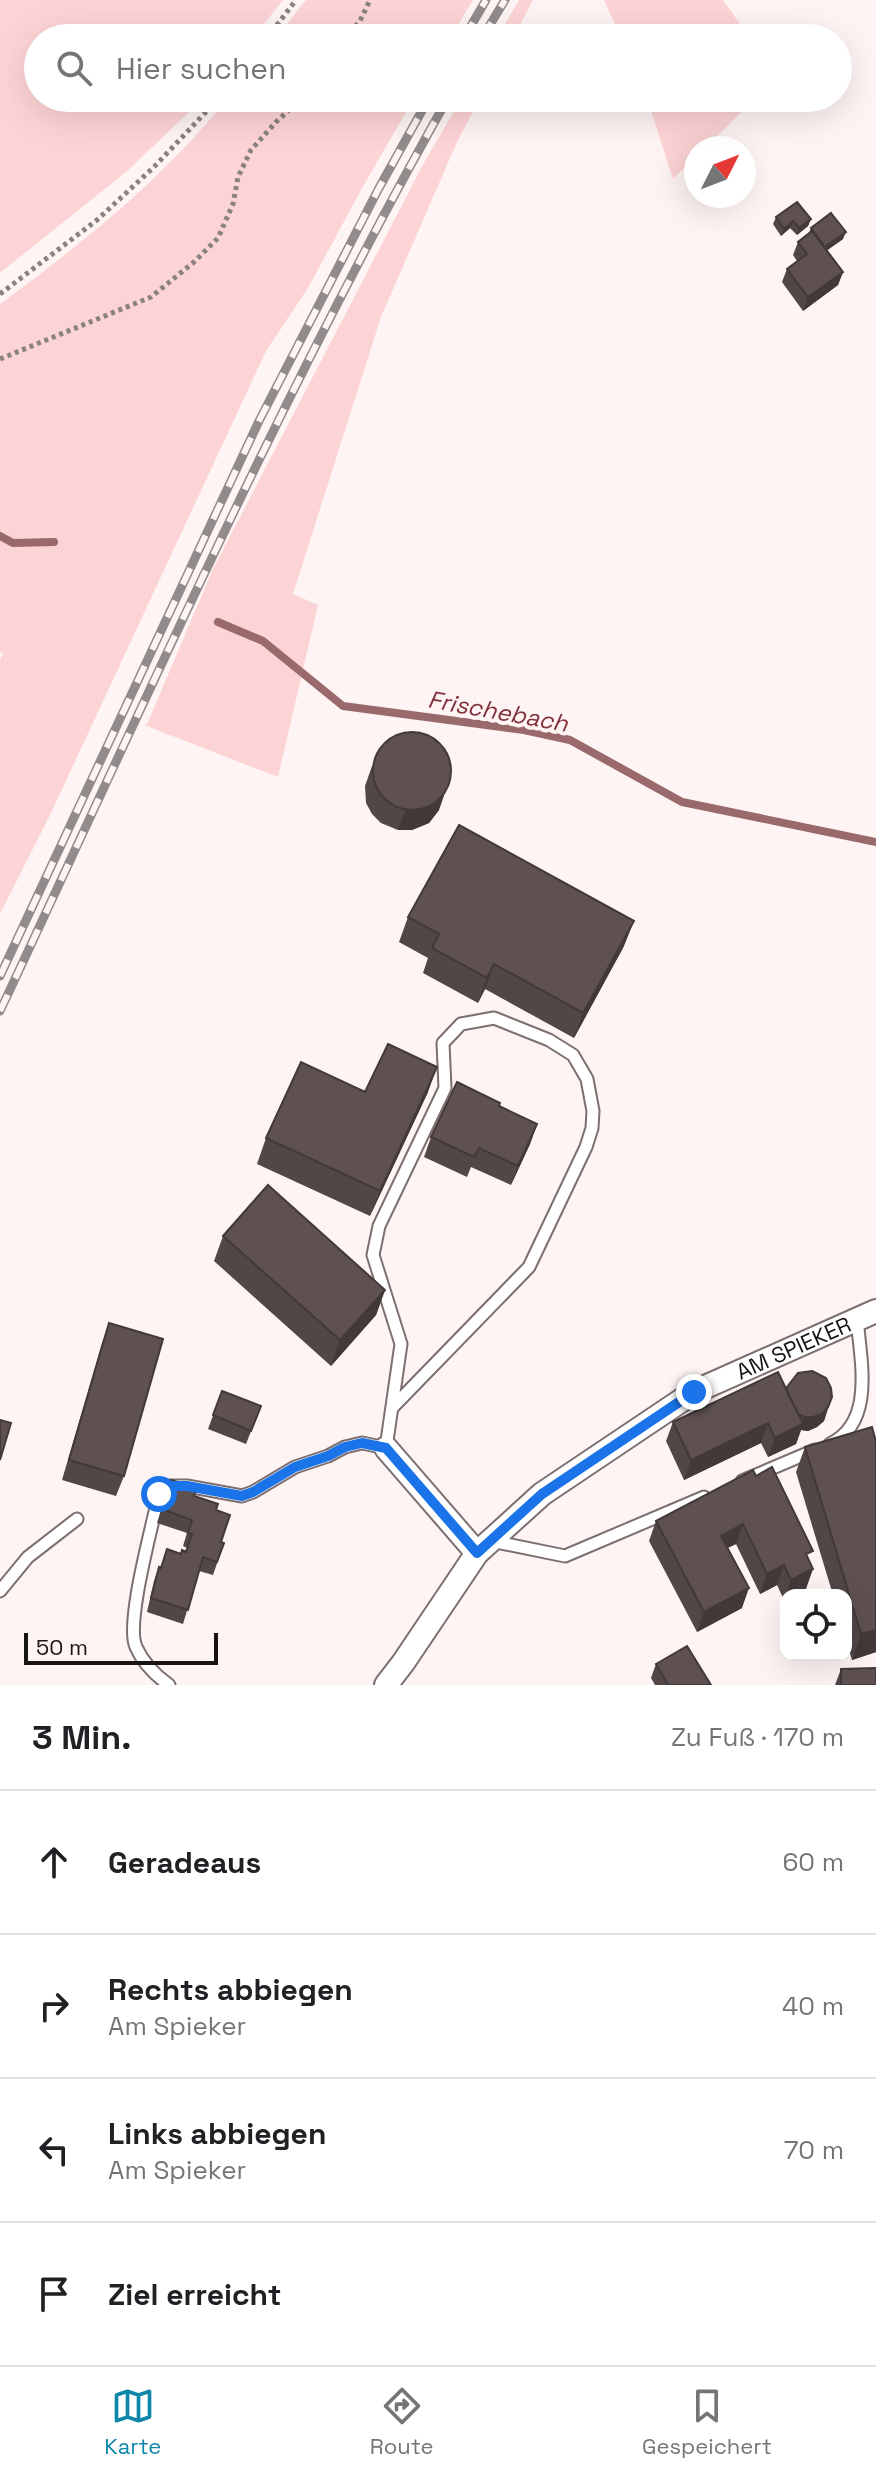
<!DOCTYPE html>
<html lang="de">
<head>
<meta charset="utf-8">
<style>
	:root { --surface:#fff; --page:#f2f2f2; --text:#202124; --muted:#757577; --line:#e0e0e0; --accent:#0e86aa }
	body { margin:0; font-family:"Space Grotesk",sans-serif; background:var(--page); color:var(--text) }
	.controls { position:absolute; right:24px; bottom:24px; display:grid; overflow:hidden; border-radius:16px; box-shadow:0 8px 32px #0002 }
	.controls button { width:72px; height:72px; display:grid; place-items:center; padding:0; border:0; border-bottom:2px solid var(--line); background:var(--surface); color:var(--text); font:40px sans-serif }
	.compass { position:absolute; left:684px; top:136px; width:72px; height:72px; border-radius:50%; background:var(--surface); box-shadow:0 8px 32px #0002; rotate:48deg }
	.scale { position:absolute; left:24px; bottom:20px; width:194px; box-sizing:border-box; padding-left:8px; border:4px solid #191414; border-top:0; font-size:22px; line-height:28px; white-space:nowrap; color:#191414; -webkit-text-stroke:6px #fef4f4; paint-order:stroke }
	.stop { position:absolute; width:24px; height:24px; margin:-18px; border:6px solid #1a73e8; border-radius:50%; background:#fff }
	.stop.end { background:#1a73e8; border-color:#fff; box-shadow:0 2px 8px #0008 }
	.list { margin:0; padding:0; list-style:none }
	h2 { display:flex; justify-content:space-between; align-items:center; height:104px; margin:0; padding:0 32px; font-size:34px }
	h2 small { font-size:26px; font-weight:400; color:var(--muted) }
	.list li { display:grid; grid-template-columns:52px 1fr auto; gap:24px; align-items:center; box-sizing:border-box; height:144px; padding:0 32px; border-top:2px solid var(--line) }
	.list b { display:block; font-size:30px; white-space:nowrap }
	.list p { margin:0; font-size:26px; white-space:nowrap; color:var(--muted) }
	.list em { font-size:26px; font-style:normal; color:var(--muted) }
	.icon { flex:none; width:44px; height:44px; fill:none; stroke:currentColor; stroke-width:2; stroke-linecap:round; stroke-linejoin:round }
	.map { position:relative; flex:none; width:876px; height:1685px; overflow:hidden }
	.search { position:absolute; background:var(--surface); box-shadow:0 8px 32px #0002; left:24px; right:24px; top:24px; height:88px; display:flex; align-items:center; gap:20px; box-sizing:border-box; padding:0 28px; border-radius:44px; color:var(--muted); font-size:30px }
	.sheet { height:680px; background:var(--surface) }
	nav { display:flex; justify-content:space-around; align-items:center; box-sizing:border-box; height:112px; border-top:2px solid var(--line); background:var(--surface); font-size:22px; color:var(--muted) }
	nav a { display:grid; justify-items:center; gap:4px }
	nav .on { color:var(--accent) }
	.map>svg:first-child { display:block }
	.green { fill:#fdd4d5 }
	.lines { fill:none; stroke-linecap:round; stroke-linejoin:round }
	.stream { stroke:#99696c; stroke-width:8 }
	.service-casing { stroke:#7d6f6f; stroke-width:15 }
	.minor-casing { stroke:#7d6f6f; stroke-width:26 }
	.path { stroke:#8a8282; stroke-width:5; stroke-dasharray:4 4; stroke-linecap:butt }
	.service { stroke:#fff; stroke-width:11 }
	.minor { stroke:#fff; stroke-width:22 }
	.rail-casing { stroke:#928b8b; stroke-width:9 }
	.rail { stroke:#fef4f4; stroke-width:6; stroke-dasharray:18; stroke-linecap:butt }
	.wall { fill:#524647 }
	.shaded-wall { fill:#423939 }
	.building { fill:#5f5152; stroke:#423939; stroke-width:2 }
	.route { stroke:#1a73e8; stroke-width:10 }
	.labels { text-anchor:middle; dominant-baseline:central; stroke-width:8; stroke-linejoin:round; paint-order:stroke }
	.street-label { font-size:22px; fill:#191414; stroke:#fef4f4 }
	.water-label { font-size:24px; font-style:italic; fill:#83333c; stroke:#fef4f4 }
</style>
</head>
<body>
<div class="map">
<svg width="876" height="1685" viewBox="0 0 876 1685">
	<rect width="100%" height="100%" fill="#fef4f4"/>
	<path class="green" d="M0,0H283L253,38H38V98H204L126,172L0,273Z
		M306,0H473L450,38H276Z
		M519,0H533L513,38H497Z
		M604,0H723L750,38H621Z
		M228,98H414L361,190L308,288L266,351L51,813L0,914V660L3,654L0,652V304C82,244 164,178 228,98Z
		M462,98H480L457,142L381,317L293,594L318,605L278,777L144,725L147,724L213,569L426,159Z
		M647,98H756L705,148H696V156L673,179Z"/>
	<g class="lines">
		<path class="stream" d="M0,536L13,543L54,542
			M218,622L263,641L343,706L524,730L570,740L682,802L876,842"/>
		<g class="service-casing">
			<path id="service" d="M830,1444C876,1422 860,1359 857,1318
				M742,1481L815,1450
				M491,1541L565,1556L704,1497
				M0,1591L28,1557L77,1519
				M169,1685C155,1675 143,1663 136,1647C125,1623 153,1524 159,1494L168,1486H187L242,1496L253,1492L295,1467L328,1456L345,1447L362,1443L386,1448L401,1344L373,1255L379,1226L445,1088L443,1043L461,1024L494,1018L549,1040L573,1055L587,1079L593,1111L592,1128L586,1147L529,1267L392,1408"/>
		</g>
		<g class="minor-casing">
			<g id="minor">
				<path d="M386,1448L477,1553"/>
				<path id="s1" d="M386,1685L403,1663L477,1553L542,1494L694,1392L876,1311"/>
			</g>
		</g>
		<path class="path" d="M267,38L296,0
			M344,38L360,21L370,0
			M0,294L97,220L154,167L219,98
			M0,359L151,297L194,262L218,238L233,204L238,177L251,150L276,122L302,98"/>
		<use href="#service" class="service"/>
		<use href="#minor" class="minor"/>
		<g class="rail-casing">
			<path id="rail" d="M464,38L486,0
				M482,38L505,0
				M0,976L259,421L379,188L429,98
				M0,1011C144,704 281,394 448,98"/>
		</g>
		<use href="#rail" class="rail"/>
	</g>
	<path class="wall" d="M776,217L811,219L808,226L797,235L790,228L781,236L773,224Z
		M811,228L843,239L827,250L843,272L838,285L803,311L782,282L787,269L797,261L793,255L798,242L809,233Z
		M372,766L439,810L429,823L412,830H398L381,823L372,814L366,803L365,786Z
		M408,917L624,946L574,1038L485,989L478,1003L423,973L428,958L399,942Z
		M365,1092H428L370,1216L257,1164L266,1138Z
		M499,1106L537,1124L530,1144L511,1185L471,1167L467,1177L424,1157L431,1137Z
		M223,1236L385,1290L376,1315L331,1366L214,1261Z
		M109,1323L124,1476L116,1496L62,1480L102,1343Z
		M787,1387L832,1397L824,1421L817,1427L808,1431L801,1430L796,1444L768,1457L761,1443L684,1480L666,1441L673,1422L786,1389Z
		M222,1391L261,1406L246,1444L208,1429Z
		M805,1447L876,1652L852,1660L846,1640V1595H833L796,1472Z
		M756,1476L809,1561L806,1589L794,1595H786V1599L784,1600L777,1585L760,1594L736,1544L727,1548L742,1608L697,1632L649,1541L656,1521Z
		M166,1493L194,1496L216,1510L221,1542L224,1543L213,1575L199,1571L183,1624L147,1612L154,1581L159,1567L161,1568L186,1551L187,1548L183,1546L187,1533L157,1523Z
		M656,1664L711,1685H655L651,1678Z
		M841,1669L876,1685H835Z"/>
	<path class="shaded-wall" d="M811,219L808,226L797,235L799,228Z
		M793,221L790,228L781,236L784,229Z
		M846,232L843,239L822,254L825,247Z
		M843,272L838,285L803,311L808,297Z
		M446,790L439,810L429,823L412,830H398L405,811Z
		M634,921L624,946L574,1038L583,1013Z
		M494,964L485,989L478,1003L487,978Z
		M437,1067L428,1092L370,1216L380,1191Z
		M537,1124L530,1144L511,1185L518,1166Z
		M385,1290L376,1315L331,1366L340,1340Z
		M828,1407L824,1421L817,1427L808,1431L801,1430L796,1444L768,1457L775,1438L800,1426L804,1417Z
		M768,1423L761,1443L684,1480L691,1460Z
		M743,1524L736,1544L713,1555L721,1536Z
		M784,1565L777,1585L760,1594L767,1574Z
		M813,1569L806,1589L794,1595H786L791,1580Z
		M749,1588L742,1608L697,1632L704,1612Z
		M876,1624V1652L852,1660L861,1634Z"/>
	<path class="building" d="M797,202L811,219L799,228L793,221L784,229L776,217Z
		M831,213L846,232L825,247L811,228Z
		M812,231L843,272L808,297L787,269L807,254L798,242Z
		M373 771a39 39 0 1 1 78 0a39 39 0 1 1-78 0Z
		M459,825L634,921L583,1013L494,964L487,978L432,948L439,934L408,917Z
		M388,1044L437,1067L380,1191L266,1138L301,1062L365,1092Z
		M457,1082L500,1103L499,1106L537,1124L518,1166L479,1148L474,1157L431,1137Z
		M268,1185L385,1290L340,1340L223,1236Z
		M109,1323L163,1339L124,1476L69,1460Z
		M812,1371L826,1378L831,1388L832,1397L828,1407L822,1414L813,1417H804L798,1414L787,1392V1387L798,1373Z
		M778,1372L803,1424L775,1438L768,1423L691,1460L673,1422Z
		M222,1391L261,1406L251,1431L213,1415Z
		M0,1420L11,1423L0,1460Z
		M872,1427L876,1442V1630L861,1634L805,1447Z
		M772,1467L813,1551L806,1554L813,1569L791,1580L784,1565L767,1574L743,1524L721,1536L749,1588L704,1612L656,1521L753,1470L756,1476Z
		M171,1480L197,1488L194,1496L218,1504L216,1510L230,1515L221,1542L224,1543L217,1562L203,1557L188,1610L151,1598L159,1567L161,1568L167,1549L181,1554L182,1550L186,1552L192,1534L188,1533L192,1520L162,1509Z
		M687,1646L711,1685H668L656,1664Z
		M876,1668V1685H841V1669Z"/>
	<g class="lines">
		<path class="route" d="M159,1494L168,1486H187L242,1496L253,1492L295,1467L328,1456L345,1447L362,1443L386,1448L477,1553L542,1494L694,1392"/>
	</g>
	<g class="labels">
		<g class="street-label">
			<text stroke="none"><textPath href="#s1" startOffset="540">AM SPIEKER</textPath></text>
		</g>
		<g class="water-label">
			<text transform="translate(498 711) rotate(10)">Frischebach</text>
		</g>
	</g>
</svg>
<div class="controls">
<button><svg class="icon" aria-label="locate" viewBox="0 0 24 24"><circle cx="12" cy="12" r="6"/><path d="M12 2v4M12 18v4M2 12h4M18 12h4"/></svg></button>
</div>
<svg class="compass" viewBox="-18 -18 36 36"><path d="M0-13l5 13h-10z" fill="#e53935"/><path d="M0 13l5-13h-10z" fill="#757577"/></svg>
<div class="scale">50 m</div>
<div class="stop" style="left:159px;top:1494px"></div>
<div class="stop end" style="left:694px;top:1392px"></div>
<div class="search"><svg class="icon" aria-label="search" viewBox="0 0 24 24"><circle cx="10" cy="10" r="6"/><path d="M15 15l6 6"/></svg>Hier suchen</div>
</div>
<section class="sheet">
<h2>3 Min.<small>Zu Fuß · 170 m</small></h2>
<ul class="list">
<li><svg class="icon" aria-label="ahead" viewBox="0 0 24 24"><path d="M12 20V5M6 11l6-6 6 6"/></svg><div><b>Geradeaus</b></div><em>60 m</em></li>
<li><svg class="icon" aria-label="right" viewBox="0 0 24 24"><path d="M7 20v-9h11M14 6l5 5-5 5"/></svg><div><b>Rechts abbiegen</b><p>Am Spieker</p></div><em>40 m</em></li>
<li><svg class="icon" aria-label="left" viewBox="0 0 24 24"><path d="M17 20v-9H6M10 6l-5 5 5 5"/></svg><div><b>Links abbiegen</b><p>Am Spieker</p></div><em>70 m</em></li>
<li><svg class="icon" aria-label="arrive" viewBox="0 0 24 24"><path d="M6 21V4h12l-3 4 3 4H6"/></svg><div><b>Ziel erreicht</b></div></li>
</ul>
</section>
<nav>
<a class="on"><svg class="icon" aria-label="map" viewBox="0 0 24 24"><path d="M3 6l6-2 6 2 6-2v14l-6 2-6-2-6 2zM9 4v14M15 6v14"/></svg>Karte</a>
<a><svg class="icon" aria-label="directions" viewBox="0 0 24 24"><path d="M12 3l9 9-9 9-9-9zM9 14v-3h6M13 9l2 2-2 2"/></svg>Route</a>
<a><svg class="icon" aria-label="saved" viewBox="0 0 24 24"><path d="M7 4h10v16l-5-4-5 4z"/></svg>Gespeichert</a>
</nav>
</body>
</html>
